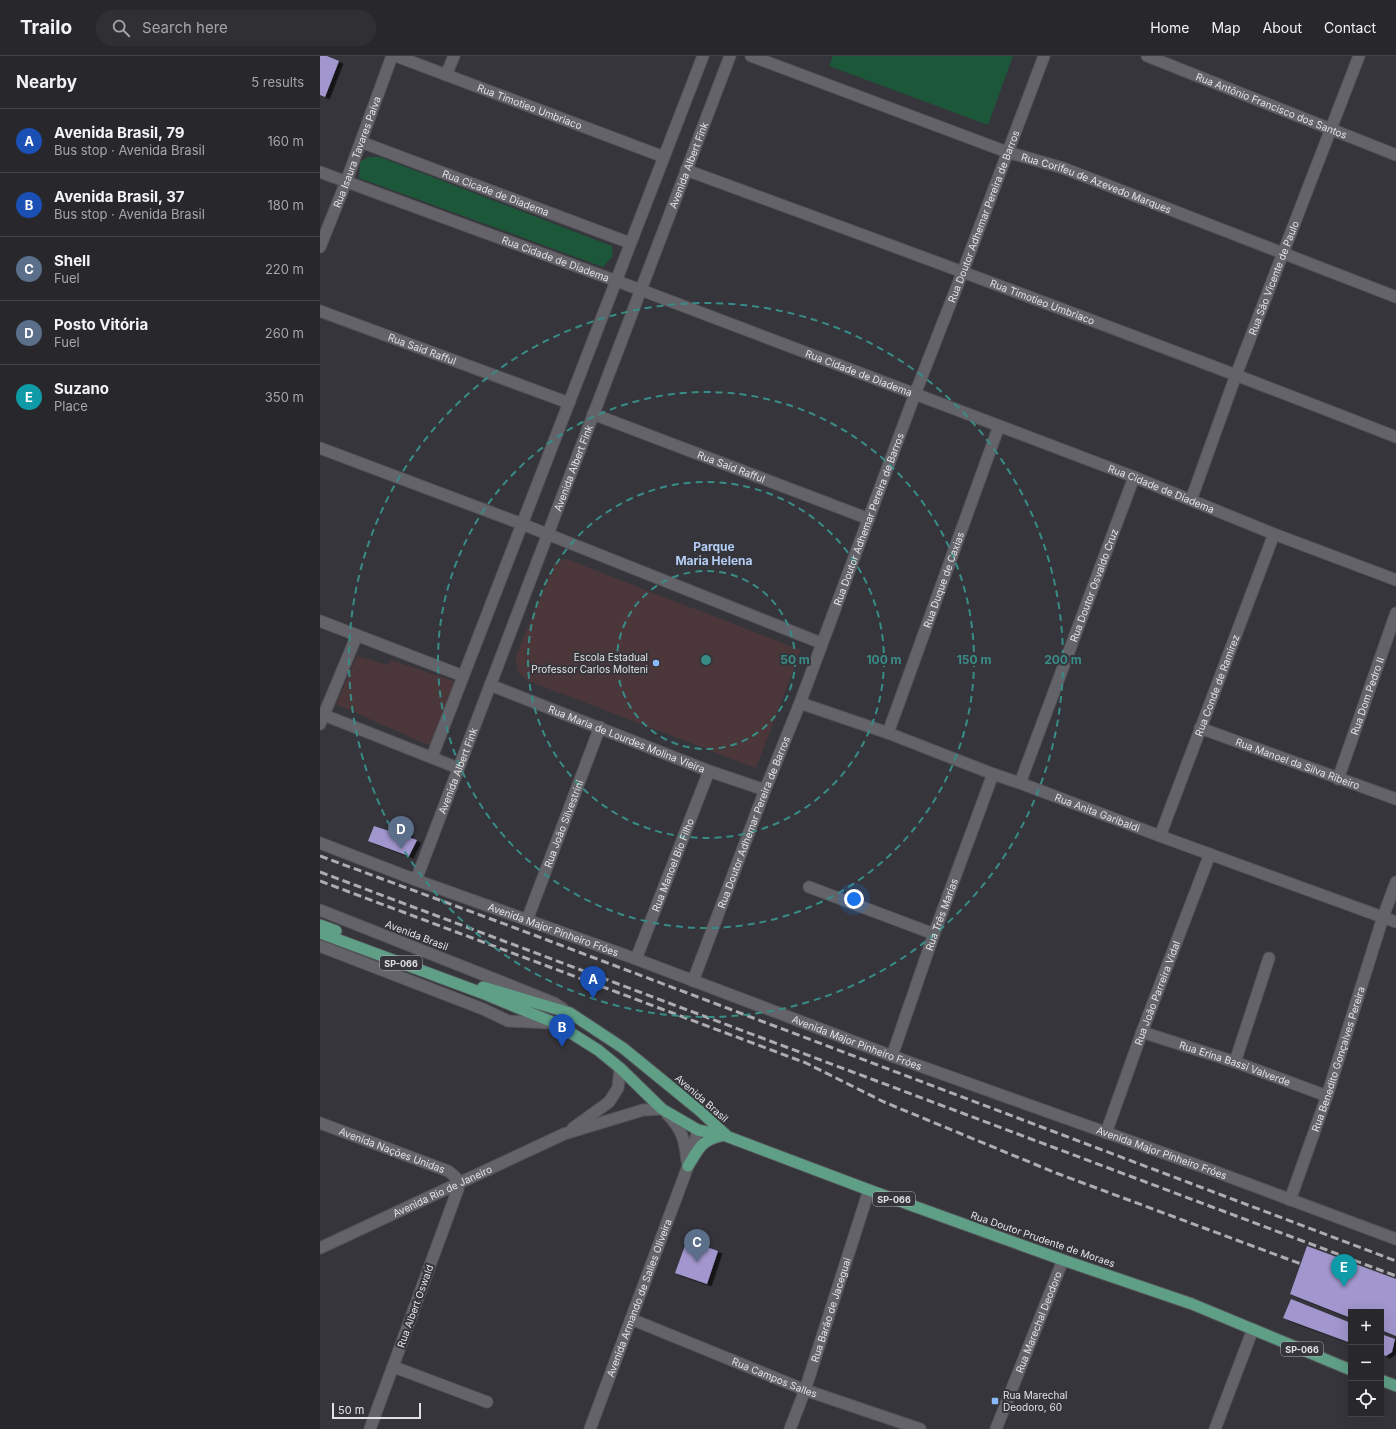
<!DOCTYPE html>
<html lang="en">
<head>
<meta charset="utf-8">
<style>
	:root { --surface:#28282c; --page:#303034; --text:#f1f3f6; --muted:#a5a6a9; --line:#444448; --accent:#d93025 }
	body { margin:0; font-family:Inter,sans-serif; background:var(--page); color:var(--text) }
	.controls { position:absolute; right:12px; bottom:12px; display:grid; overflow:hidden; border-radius:0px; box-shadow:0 4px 16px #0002 }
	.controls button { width:36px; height:36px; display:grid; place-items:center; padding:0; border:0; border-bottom:1px solid var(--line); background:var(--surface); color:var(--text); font:20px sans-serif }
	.scale { position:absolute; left:12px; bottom:10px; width:89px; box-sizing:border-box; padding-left:4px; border:2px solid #e2e2e5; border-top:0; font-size:11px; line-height:14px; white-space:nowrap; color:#e2e2e5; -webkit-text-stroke:3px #35353b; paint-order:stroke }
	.you { position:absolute; left:534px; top:843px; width:14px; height:14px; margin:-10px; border:3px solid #fff; border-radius:50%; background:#1a73e8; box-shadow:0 0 0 6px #1a73e833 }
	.badge { display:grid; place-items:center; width:26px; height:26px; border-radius:50%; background:var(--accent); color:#fff; font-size:13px; font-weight:700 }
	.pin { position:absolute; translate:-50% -33px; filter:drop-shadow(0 1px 2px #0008) }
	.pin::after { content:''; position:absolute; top:21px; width:14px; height:12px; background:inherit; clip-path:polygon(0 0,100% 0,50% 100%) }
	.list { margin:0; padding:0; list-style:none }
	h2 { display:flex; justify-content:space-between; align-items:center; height:52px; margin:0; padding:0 16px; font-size:17px }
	h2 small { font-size:13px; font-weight:400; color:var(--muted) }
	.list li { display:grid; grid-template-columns:26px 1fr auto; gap:12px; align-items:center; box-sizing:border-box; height:64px; padding:0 16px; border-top:1px solid var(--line) }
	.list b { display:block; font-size:15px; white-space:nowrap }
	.list p { margin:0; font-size:13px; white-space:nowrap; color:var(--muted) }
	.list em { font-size:13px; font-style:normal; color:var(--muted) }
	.icon { flex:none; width:22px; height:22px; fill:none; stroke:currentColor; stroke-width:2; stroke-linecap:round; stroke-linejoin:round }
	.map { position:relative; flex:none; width:1076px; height:1373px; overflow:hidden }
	header { display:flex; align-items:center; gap:24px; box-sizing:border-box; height:56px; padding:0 20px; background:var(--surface); border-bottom:1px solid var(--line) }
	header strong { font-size:19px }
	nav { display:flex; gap:22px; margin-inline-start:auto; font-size:14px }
	.search { width:280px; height:36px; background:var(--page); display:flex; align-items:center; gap:10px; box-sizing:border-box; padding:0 14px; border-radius:22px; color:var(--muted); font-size:15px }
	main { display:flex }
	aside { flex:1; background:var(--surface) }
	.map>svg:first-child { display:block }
	.education { fill:#4b3739 }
	.green { fill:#1c573a }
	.building { fill:#a196cd; filter:url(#shadow) }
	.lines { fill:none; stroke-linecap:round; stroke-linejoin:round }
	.minor-casing { stroke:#535359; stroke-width:13 }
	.tertiary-casing { stroke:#535359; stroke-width:13 }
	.secondary-casing { stroke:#535359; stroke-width:13 }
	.trunk-casing { stroke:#535359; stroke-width:13 }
	.minor { stroke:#636369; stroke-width:11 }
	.tertiary { stroke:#636369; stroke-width:11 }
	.secondary { stroke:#636369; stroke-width:11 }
	.trunk { stroke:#5e9f86; stroke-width:11 }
	.rail { stroke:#adadb1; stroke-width:3; stroke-dasharray:8 4; stroke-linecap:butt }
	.ring { fill:none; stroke:#398c86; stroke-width:2; stroke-dasharray:7 5 }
	.poi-dot { fill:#8bbafc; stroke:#35353b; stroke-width:1.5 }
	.labels { text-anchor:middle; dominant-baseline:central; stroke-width:4; stroke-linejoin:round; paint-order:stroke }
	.shield { fill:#35353b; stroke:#aeaeb2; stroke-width:1 }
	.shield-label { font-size:9px; font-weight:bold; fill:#e2e2e5 }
	.street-label { font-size:10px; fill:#e2e2e5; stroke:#35353b }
	.poi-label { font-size:10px; fill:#e2e2e5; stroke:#35353b; text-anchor:end }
	.quarter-label { font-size:12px; font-weight:bold; fill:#b4cef4; stroke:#35353b }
	.centre { fill:#398c86; stroke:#35353b; stroke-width:2 }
	.ring-label { font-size:12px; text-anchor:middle; font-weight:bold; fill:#398c86; stroke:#35353b; stroke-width:4; stroke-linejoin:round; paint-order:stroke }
</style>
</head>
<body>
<header>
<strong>Trailo</strong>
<div class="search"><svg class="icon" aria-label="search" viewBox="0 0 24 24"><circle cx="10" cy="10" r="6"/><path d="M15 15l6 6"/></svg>Search here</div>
<nav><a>Home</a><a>Map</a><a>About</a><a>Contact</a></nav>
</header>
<main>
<aside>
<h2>Nearby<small>5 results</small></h2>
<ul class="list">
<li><span class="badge" style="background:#1a4fb4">A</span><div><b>Avenida Brasil, 79</b><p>Bus stop · Avenida Brasil</p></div><em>160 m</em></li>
<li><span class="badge" style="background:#1a4fb4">B</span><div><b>Avenida Brasil, 37</b><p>Bus stop · Avenida Brasil</p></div><em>180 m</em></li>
<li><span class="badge" style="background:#5c6f8a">C</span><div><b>Shell</b><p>Fuel</p></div><em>220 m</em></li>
<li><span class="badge" style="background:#5c6f8a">D</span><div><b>Posto Vitória</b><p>Fuel</p></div><em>260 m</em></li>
<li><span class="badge" style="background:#0f9aa8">E</span><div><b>Suzano</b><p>Place</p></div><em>350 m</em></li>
</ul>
</aside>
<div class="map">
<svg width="1076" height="1373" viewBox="0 0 1076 1373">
	<defs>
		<filter id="shadow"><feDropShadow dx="4.5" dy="2.5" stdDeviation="0" flood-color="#0009"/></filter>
	</defs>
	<rect width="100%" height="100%" fill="#35353b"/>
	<path class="education" d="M246,503L481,594L436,712L206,624L197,614L196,600L234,508Z
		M37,600L68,609L71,604L134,625L112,689H108L16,648Z"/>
	<path class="green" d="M513,0H693L668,69L509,10Z
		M48,101H60L292,190L293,200L283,211L39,122L40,106Z"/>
	<path class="building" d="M0,0H7L19,5L5,41L0,39Z
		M54,770L72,776L74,772L89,777L88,781L97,784L89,800L48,785Z
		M367,1184L398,1195L387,1228L355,1217Z
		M987,1190L1076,1223V1280L1061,1274V1256H1031V1262L970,1238Z
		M971,1243L1031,1267V1287L963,1262Z
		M1061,1278L1075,1283L1072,1296L1066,1300L1061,1298Z"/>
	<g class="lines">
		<g class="minor-casing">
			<g id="minor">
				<path id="s1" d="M76,0L344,101"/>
				<path id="s2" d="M431,0L687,96L743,112L1076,241"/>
				<path id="s3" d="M827,0L1076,99"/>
				<path d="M126,19L134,0"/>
				<path id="s4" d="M41,86L310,187"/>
				<path id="s5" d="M366,114C604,201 841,289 1076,381"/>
				<path id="s6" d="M0,116L321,234L814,421L954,478L1076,524"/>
				<path id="s7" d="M0,191L26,126L72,0"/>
				<path id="s8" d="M0,255L249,347"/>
				<path id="s9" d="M273,358L549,463"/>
				<path d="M0,392L202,468L501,587"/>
				<path id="s10" d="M871,444L916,319L1039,0"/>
				<path d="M0,565L143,620"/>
				<path id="s11" d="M170,629L389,715L445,734"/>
				<path id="s12" d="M480,647L568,677L673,718L700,727L840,780L1076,866"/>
				<path d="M4,659L138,712"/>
				<path d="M0,668L37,579"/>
				<path id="s13" d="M880,672L1076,743"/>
				<path id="s14" d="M568,677L679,370"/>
				<path d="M112,701L383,0"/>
				<path id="s15" d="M1018,723L1076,557"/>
				<path id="s16" d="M700,727L814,421"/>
				<path id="s17" d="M840,780L954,478"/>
				<path id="s18" d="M96,824L410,0"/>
				<path d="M489,831L614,878"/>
				<path id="s19" d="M207,864L280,671"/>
				<path id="s20" d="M316,903L389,715"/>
				<path id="s21" d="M373,925L445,734L480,647L595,338L643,215L724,0"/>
				<path id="s22" d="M822,976L915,1006L1007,1040"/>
				<path id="s23" d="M572,1000L614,878L673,718"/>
				<path d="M915,1006L949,902"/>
				<path id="s24" d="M0,1067L128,1115C136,1121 139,1123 138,1133L50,1373"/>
				<path d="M253,1072L289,1046L298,1032L300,1012"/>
				<path id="s25" d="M786,1077L822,976L890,798"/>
				<path id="s26" d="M970,1144L1007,1040L1063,861L1076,826"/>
				<path id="s27" d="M0,1192L244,1078L323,1054L342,1053"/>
				<path id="s28" d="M311,1263L485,1334L600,1373"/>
				<path d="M74,1311L167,1346"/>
				<path id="s29" d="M470,1373L485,1334L549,1134"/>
				<path id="s30" d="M676,1373L743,1204"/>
				<path d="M895,1373L933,1273"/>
			</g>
		</g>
		<g class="tertiary-casing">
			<g id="tertiary">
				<path id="s31" d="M0,787L96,824L316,903L572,1000L891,1114L1076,1183"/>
			</g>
		</g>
		<g class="secondary-casing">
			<g id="secondary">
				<path d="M0,854L207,936L234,947L243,953"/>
				<path d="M0,890L163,953L188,965L233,967"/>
				<path d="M347,1058C362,1073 365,1084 367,1105"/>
				<path id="s32" d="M270,1373L368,1110L378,1074"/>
			</g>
		</g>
		<g class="trunk-casing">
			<path id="trunk" d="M0,869L16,875
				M0,877L162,937L235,967L278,994L300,1012L342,1053L378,1074L406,1080L549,1134L743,1204L872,1248L1031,1314
				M163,931L250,957L303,992L379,1054L406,1079
				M368,1110C379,1093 380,1085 401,1080
				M1061,1324L1076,1330"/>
		</g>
		<use href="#minor" class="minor"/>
		<use href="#tertiary" class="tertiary"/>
		<use href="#secondary" class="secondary"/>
		<use href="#trunk" class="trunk"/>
		<path class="rail" d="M0,800L190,870L1076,1205
			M0,816L1076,1220
			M0,825L486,1007L564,1046L736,1117L981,1208"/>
	</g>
	<g class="ring">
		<circle cx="386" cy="604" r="89"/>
		<circle cx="386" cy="604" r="178"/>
		<circle cx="386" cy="604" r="268"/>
		<circle cx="386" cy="604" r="357"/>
	</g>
	<g class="poi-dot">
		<circle cx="336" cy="607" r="4"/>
		<rect x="671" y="1341" width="8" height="8" rx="2"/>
	</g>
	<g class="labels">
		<g class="shield">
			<rect x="60" y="900" width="42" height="14" rx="3"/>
			<rect x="553" y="1136" width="42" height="14" rx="3"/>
			<rect x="961" y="1286" width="42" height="14" rx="3"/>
		</g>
		<g class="shield-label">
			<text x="81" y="907">SP-066</text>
			<text x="574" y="1143">SP-066</text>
			<text x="982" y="1293">SP-066</text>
		</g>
		<g class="street-label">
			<text stroke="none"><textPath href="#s3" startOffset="134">Rua Antônio Francisco dos Santos</textPath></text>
			<text stroke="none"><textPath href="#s1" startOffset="143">Rua Timotieo Umbriaco</textPath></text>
			<text stroke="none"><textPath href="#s7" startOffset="102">Rua Isaura Tavares Paiva</textPath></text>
			<text stroke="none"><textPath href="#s18" startOffset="765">Avenida Albert Fink</textPath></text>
			<text stroke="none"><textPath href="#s2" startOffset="368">Rua Corifeu de Azevedo Marques</textPath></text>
			<text stroke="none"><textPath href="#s4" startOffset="144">Rua Cicade de Diadema</textPath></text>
			<text stroke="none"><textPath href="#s21" startOffset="818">Rua Doutor Adhemar Pereira de Barros</textPath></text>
			<text stroke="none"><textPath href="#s6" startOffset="251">Rua Cidade de Diadema</textPath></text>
			<text stroke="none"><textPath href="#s10" startOffset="237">Rua São Vicente de Paulo</textPath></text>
			<text stroke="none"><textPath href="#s5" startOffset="380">Rua Timotieo Umbriaco</textPath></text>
			<text stroke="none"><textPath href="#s8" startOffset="109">Rua Said Rafful</textPath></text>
			<text stroke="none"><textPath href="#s6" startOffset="575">Rua Cidade de Diadema</textPath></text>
			<text stroke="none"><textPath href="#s9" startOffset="148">Rua Said Rafful</textPath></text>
			<text stroke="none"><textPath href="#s18" startOffset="441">Avenida Albert Fink</textPath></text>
			<text stroke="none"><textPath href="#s6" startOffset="899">Rua Cidade de Diadema</textPath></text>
			<text stroke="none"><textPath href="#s21" startOffset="494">Rua Doutor Adhemar Pereira de Barros</textPath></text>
			<text stroke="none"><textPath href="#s14" startOffset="163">Rua Duque de Caxias</textPath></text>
			<text stroke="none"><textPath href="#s16" startOffset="211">Rua Doutor Osvaldo Cruz</textPath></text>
			<text stroke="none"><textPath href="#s17" startOffset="161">Rua Conde de Ramirez</textPath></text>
			<text stroke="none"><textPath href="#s15" startOffset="88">Rua Dom Pedro II</textPath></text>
			<text stroke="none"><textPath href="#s11" startOffset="147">Rua Maria de Lourdes Molina Vieira</textPath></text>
			<text stroke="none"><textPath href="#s13" startOffset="104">Rua Manoel da Silva Ribeiro</textPath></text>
			<text stroke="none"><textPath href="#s18" startOffset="117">Avenida Albert Fink</textPath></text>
			<text stroke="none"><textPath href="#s12" startOffset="317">Rua Anita Garibaldi</textPath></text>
			<text stroke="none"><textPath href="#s21" startOffset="170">Rua Doutor Adhemar Pereira de Barros</textPath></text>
			<text stroke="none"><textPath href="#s19" startOffset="103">Rua João Silvestrini</textPath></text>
			<text stroke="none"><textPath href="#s20" startOffset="101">Rua Manoel Bio Filho</textPath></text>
			<text stroke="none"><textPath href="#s23" startOffset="150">Rua Três Marias</textPath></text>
			<text stroke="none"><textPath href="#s31" startOffset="249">Avenida Major Pinheiro Fróes</textPath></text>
			<text transform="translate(97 879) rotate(21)">Avenida Brasil</text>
			<text stroke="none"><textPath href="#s25" startOffset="149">Rua João Parreira Vidal</textPath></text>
			<text stroke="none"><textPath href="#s31" startOffset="573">Avenida Major Pinheiro Fróes</textPath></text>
			<text stroke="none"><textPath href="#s26" startOffset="149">Rua Benedito Gonçalves Pereira</textPath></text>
			<text stroke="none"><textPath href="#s22" startOffset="98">Rua Erina Bassi Valverde</textPath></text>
			<text transform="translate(382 1042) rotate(41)">Avenida Brasil</text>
			<text stroke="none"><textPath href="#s24" startOffset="77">Avenida Nações Unidas</textPath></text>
			<text stroke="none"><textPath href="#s31" startOffset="897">Avenida Major Pinheiro Fróes</textPath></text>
			<text stroke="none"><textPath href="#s27" startOffset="135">Avenida Rio de Janeiro</textPath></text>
			<text transform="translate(723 1183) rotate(19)">Rua Doutor Prudente de Moraes</text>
			<text stroke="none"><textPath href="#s32" startOffset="140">Avenida Armando de Salles Oliveira</textPath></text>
			<text transform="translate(95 1250) rotate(-70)">Rua Albert Oswald</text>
			<text stroke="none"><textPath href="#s29" startOffset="126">Rua Barão de Jaceguai</textPath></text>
			<text stroke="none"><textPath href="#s30" startOffset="115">Rua Marechal Deodoro</textPath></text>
			<text stroke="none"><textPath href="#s28" startOffset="155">Rua Campos Salles</textPath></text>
		</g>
		<g class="poi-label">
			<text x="328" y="601">Escola Estadual<tspan x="328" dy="12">Professor Carlos Molteni</tspan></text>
			<text x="683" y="1339" text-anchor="start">Rua Marechal<tspan x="683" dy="12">Deodoro, 60</tspan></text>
		</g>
		<g class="quarter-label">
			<text x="394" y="490">Parque<tspan x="394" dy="14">Maria Helena</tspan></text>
		</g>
	</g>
	<circle cx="386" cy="604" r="6" class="centre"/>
	<g class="ring-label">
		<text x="475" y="608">50 m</text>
		<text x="564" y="608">100 m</text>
		<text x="654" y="608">150 m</text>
		<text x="743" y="608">200 m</text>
	</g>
</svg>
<div class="controls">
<button>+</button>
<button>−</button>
<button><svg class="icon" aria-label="locate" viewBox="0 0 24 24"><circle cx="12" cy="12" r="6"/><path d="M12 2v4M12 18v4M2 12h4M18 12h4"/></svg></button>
</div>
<div class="scale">50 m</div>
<div class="you"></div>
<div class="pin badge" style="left:273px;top:943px;background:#1a4fb4">A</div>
<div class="pin badge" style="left:242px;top:991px;background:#1a4fb4">B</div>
<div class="pin badge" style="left:377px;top:1206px;background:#5c6f8a">C</div>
<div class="pin badge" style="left:81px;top:793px;background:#5c6f8a">D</div>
<div class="pin badge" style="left:1024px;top:1231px;background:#0f9aa8">E</div>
</div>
</main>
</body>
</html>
